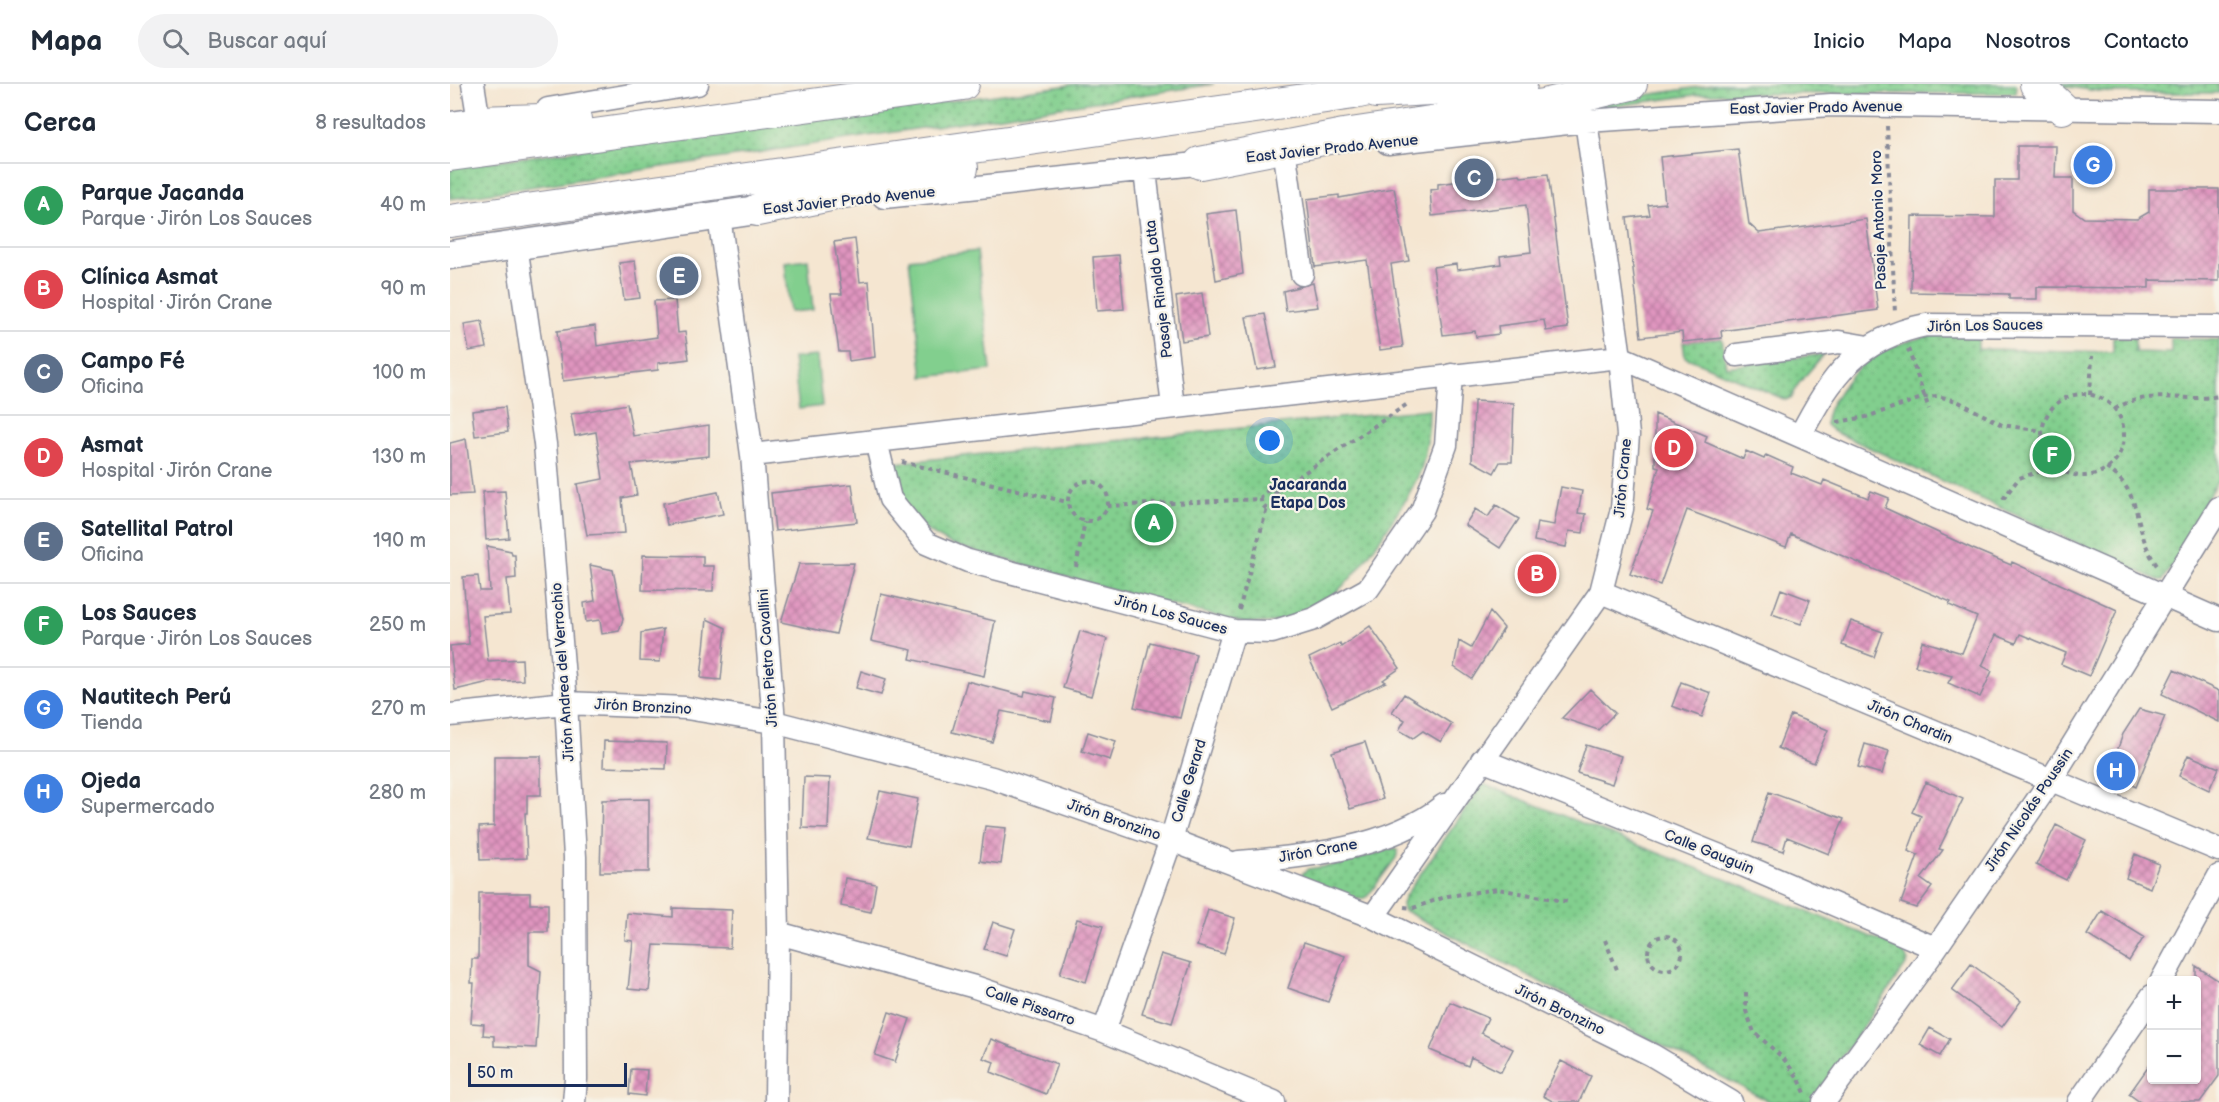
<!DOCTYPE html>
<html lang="es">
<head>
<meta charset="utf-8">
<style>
	:root { --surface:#fff; --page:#f2f2f3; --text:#1f2937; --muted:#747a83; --line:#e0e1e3; --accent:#2563eb }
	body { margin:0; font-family:"Balsamiq Sans",sans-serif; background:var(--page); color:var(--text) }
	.controls { position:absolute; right:18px; bottom:18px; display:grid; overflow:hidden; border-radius:6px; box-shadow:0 2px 4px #0004 }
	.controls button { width:54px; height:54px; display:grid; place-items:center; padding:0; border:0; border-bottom:2px solid var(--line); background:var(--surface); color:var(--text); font:30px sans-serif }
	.scale { position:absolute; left:18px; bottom:15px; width:159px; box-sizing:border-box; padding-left:6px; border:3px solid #1b2f5e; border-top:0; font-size:16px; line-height:21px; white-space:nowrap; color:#1b2f5e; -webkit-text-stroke:4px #f7f3e8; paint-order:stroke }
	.you { position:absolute; left:820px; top:357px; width:21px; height:21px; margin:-15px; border:4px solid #fff; border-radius:50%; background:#1a73e8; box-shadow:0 0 0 9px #1a73e833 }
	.badge { display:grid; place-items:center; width:39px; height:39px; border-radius:50%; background:var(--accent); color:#fff; font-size:20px; font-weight:700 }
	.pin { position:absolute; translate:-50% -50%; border:3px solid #fff; box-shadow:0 2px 6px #0006 }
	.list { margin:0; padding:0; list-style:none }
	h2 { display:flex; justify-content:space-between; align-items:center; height:78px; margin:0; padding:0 24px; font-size:26px }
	h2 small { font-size:20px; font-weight:400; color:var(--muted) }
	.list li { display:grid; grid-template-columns:39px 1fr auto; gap:18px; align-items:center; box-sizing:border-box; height:84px; padding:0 24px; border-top:2px solid var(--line) }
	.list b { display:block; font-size:22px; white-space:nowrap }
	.list p { margin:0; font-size:20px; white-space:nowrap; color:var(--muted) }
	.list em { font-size:20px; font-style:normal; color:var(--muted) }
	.icon { flex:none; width:33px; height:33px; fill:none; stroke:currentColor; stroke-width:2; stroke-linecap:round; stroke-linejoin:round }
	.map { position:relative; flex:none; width:1769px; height:1018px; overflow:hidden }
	header { display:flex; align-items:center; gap:36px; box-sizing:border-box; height:84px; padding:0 30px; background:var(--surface); border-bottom:2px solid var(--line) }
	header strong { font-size:28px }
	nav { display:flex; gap:33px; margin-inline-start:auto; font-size:21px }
	.search { width:420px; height:54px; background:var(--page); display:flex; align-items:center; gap:15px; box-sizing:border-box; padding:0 21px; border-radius:33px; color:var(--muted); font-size:22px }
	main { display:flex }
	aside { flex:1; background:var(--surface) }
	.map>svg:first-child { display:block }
	.grass { fill:url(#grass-dots); stroke:#4e7f76; stroke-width:1.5 }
	.garden { fill:#82cf8e; stroke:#4e7f76; stroke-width:1.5 }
	.building { fill:url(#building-cross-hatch) }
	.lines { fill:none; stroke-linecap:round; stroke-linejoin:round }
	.minor-casing { stroke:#888a98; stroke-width:25 }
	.major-casing { stroke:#888a98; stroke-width:31 }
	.highway-casing { stroke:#888a98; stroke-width:34 }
	.path { stroke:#888a98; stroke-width:4; stroke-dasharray:4.5 4.5; stroke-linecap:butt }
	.minor { stroke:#fff; stroke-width:22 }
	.major { stroke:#fff; stroke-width:28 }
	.highway { stroke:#fff; stroke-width:32 }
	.labels { text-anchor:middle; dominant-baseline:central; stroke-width:4.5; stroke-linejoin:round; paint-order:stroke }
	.street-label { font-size:15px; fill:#1b2f5e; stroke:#f7f3e8 }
	.neighbourhood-label { font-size:16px; font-weight:bold; fill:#1b2f5e; stroke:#f7f3e8 }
</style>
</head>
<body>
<header>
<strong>Mapa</strong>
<div class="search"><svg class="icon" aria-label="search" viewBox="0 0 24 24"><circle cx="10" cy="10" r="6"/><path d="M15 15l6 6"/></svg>Buscar aquí</div>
<nav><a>Inicio</a><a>Mapa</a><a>Nosotros</a><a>Contacto</a></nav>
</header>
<main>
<aside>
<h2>Cerca<small>8 resultados</small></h2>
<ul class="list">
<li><span class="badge" style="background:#2e9e5b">A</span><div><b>Parque Jacanda</b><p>Parque · Jirón Los Sauces</p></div><em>40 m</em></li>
<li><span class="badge" style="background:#e0444e">B</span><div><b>Clínica Asmat</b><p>Hospital · Jirón Crane</p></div><em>90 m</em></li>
<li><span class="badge" style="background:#5c6f8a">C</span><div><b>Campo Fé</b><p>Oficina</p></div><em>100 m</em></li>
<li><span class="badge" style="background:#e0444e">D</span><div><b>Asmat</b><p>Hospital · Jirón Crane</p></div><em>130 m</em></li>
<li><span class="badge" style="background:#5c6f8a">E</span><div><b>Satellital Patrol</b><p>Oficina</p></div><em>190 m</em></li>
<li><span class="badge" style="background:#2e9e5b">F</span><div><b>Los Sauces</b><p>Parque · Jirón Los Sauces</p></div><em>250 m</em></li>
<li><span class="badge" style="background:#3f7fe0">G</span><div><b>Nautitech Perú</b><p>Tienda</p></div><em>270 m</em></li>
<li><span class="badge" style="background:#3f7fe0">H</span><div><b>Ojeda</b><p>Supermercado</p></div><em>280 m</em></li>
</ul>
</aside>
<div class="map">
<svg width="1769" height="1018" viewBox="0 0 1769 1018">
	<defs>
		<pattern id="grass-dots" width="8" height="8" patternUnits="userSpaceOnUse" patternTransform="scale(1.5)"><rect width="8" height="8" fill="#82cf8e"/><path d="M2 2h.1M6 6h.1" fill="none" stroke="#6aa877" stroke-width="1.8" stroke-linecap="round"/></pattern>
		<pattern id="building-cross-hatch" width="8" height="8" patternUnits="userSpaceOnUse" patternTransform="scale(1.5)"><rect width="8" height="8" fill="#e095bf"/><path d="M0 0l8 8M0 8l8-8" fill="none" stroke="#b57a9e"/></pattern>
	</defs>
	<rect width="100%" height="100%" fill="#f7f3e8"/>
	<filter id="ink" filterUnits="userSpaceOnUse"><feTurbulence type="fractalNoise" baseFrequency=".0167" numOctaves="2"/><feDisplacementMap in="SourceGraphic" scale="12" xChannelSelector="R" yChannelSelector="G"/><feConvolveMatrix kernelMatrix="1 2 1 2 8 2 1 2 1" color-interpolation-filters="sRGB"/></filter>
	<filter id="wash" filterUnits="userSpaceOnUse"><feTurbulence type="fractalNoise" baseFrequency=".008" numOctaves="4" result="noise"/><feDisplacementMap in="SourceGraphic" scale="24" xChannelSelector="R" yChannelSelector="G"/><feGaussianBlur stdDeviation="1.35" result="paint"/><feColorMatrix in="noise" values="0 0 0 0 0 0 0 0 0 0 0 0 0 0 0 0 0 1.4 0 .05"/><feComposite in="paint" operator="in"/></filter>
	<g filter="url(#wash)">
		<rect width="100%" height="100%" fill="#f5e6d1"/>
		<path class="grass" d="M629,0H764L0,115V83Z
			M1269,0H1565L1567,1L1566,9L1253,10L1084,33V28Z
			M1596,0H1769V9H1663Z
			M1492,250H1528V265L1663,268V253L1685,254V268L1721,269V254L1769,256V394L1751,424L1758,428L1713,496H1708L1383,347L1376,341C1375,330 1381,320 1387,311C1410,272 1448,256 1492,250Z
			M1272,254L1276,283L1374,270L1349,299L1342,313L1336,316L1235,273L1233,258Z
			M979,325C979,345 977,366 971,385C962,410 917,477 898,497C885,511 867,523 849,532C835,539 811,539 795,539L666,507L500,460L477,447L454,426L435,380Z
			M1033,700L1452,865L1458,878L1361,1018H1320L953,826L952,820L955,812Z
			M943,764L948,767L946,774L917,813C896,821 871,803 852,794V790L858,785L893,780Z"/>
		<path class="garden" d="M527,167L541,286L473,293L459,175Z
			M358,175L363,226L340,228L335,178Z
			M367,272L372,322L349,325L343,274Z"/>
		<g id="blocks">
			<path class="building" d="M1567,62H1606L1605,94H1623V126L1634,134L1687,135L1699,128V105H1769V197L1699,196V204L1587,203V215H1559V210L1461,208L1462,132L1545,133V96H1567Z
				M1288,65L1299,140L1309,149L1416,135L1428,226L1271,247L1272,254L1233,258L1232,248L1191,253L1177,134L1200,131L1198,121L1215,119L1210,73Z
				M1070,90L1071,93L1098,90L1118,244L1096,247L1094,236L1048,242L1049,250L1026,253L1025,247L993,251L983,183L1006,180L1007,186L1051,180L1050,172L1081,168L1076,121L982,132L980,106L988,105V100Z
				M944,104L959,177L941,180L953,263L930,266L917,176L865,183L857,115L889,111V114Z
				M786,126L793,190L766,196L756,130Z
				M405,155L410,198L419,197L425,273L399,277L398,268H389L381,210H392L384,158Z
				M669,171L674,225L647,227L643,173Z
				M185,177L190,214L174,216L169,179Z
				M863,199L868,223L836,227L833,207Z
				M752,209L758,253L732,257L726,213Z
				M225,216L228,249L235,248L239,275L208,279V286L113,297L107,247L145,242L147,262L207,253L204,217Z
				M815,230L826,283L807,286L796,233Z
				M32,237L37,264L19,267L14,240Z
				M1024,317L1064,319L1062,378H1050L1044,389L1022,377Z
				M177,320L183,352L259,341V372L181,380L187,411L172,414L175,449L137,451L127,400L153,395L146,348L125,352L121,330Z
				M55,323L58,348L25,352L22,327Z
				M1205,330L1257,352L1255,358L1293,375L1296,367L1314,375L1316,371L1343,383L1341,389L1372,401L1374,396L1418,414L1421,407L1439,414L1435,424L1523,465L1561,481L1562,478L1667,526L1639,592L1611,580L1616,569L1570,550L1566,559L1546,551L1532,582L1542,587L1530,613L1498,599L1502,592L1465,582L1472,557L1512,569L1527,533L1499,521L1501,518L1341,450L1336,463L1237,426L1210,501L1180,490L1203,427L1197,425L1209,383L1205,382Z
				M16,355L23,410L0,411V359Z
				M402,400L407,438L325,447L321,409Z
				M1111,403L1132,407L1128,429L1136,430L1133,449L1119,447L1116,463L1084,457L1087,438L1104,441Z
				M55,407L59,454L36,456L33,408Z
				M268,408L273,430L217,441L213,419Z
				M1046,421L1069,435L1050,464L1015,441L1025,425L1038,433Z
				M37,462L61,467L62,471H65L66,494L57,495L60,530L33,532L38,577L72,575L73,596L39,598L5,606L0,562L19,560L13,493L28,492L30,507H40Z
				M193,471L253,472V482H264L263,507L192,506Z
				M404,479L386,550L331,538L349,480Z
				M140,481L163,486L173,535L169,547L152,550L150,536L136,538L134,519L145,517Z
				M1331,505L1360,516L1351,540L1322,530Z
				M431,510L545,537L534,592L460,575L462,566L421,557Z
				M1040,528L1054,544L1022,595L1004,583L1009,557L1021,564Z
				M257,535L276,544L271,596L251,594Z
				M1401,537L1433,548L1424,573L1392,561Z
				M920,542L950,584L933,596L936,598L882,623L859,574L890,559L891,563Z
				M213,545L210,578L190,577L191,549Z
				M630,547L657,555L641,612L613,604Z
				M700,558L746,570L730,634L684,623Z
				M1724,586L1769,607V638L1712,610Z
				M411,587L436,595L431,611L406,604Z
				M517,597L574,612L575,607L606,614L601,637L551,627L542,658L502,648Z
				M1231,598L1261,609L1252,633L1222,622Z
				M1140,605L1165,629L1148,646L1112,634Z
				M954,610L1002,640L991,658L973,647L963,654L949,646L955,636L942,628Z
				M1689,625L1715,632L1686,703L1659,690L1673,650Z
				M1341,631L1378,646L1364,679L1328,664Z
				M638,648L666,657L660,676L632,667Z
				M154,657L217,659L216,685L153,683Z
				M915,658L933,715L900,725L882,668Z
				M1415,660L1439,667L1432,690L1408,683Z
				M1136,661L1171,672L1162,700L1127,689Z
				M1738,671L1769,684L1759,706L1729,692Z
				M44,672H91V711H77V729H75L77,774L30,776L29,743L44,742Z
				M354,693L380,694L378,745L352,744Z
				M1476,698L1513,715L1489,765L1493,766L1471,795L1482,803L1466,824L1451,819L1468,771L1458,767L1471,732L1462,728Z
				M430,707L468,715L459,762L418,754Z
				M1319,708L1394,735L1379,770L1337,753L1333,767L1303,758Z
				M199,715V788H150L152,716Z
				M1606,741L1636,756L1616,796L1586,781Z
				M535,742L556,744L551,780L530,777Z
				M1685,770L1709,780L1700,804L1676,794Z
				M395,794L426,800L421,828L391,822Z
				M29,809H80V820H98V848H79V881L91,887L86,964L44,962V952L33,951L34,940L21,939L24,899H21L22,875H28Z
				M223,824L282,826L280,864L204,861L199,907L178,905L183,857L175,856L177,829L223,833Z
				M758,826L785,834L774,870L747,862Z
				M1652,827L1694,853L1679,877L1637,851Z
				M627,835L653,842L636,898L610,890Z
				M543,838L565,845L556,872L534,865Z
				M854,858L895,872L878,918L838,904Z
				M711,870L741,879L722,939L692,930Z
				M1521,880L1571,917L1552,943L1502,906Z
				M1746,882L1769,897V992L1750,1018H1690L1679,1010L1701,979V996H1746Z
				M1000,918L1038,934L1031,949L1063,965L1051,988L1021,973L1018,982L980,966Z
				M439,928L460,935L445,978L425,971Z
				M1480,944L1500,955L1490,972L1470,961Z
				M541,955L607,980L596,1010L541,988L544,978L533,974Z
				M1111,977L1141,992L1129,1018H1104L1093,1012Z
				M181,985L197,986L195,1012L179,1010Z"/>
		</g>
	</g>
	<g filter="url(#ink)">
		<use href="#blocks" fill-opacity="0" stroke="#888a98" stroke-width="1.5"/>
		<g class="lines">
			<g class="minor-casing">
				<path id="minor" d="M23,0L29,38L42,35
					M98,25L247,0
					M938,59L1136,37L1381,21L1769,27
					M835,71L852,190
					M695,87L723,323
					M434,113L765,78
					M269,132L302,371L324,638L328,849L326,1018
					M66,161L95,360L116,619L125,773L126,995L124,1018
					M1287,271L1389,258L1418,263
					M1350,352C1381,292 1407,255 1476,241L1769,243
					M426,357L440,415L476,459L518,477L784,547L822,548L864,535L918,505L972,427L996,361L1001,291
					M302,371L1170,273L1769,536
					M1151,508L1769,766
					M0,631L116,619L236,624L324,638L542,694L721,756L923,833L1202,971L1281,1018
					M1032,676L1295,782L1485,864
					M789,778C857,773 940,764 994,721
					M923,833L1151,508L1172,425L1178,351L1170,273L1136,37
					M328,849L525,903L654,947L824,1018
					M1712,896L1769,792
					M654,947L721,756L784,547
					M1374,1018L1479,874L1601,696L1769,424
					M1629,1018L1702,912"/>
			</g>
			<g class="major-casing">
				<path id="major" d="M0,42L29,38
					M0,171L307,126"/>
			</g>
			<g class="highway-casing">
				<path id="highway" d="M1586,0L1612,24
					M926,8L1071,0
					M29,38L125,35
					M0,71L513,0
					M750,79L894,51L1094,21L1181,0
					M307,126L512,84
					M0,137L904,9L946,0"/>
			</g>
			<path class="path" d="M1437,42L1445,230
				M1458,265L1479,325
				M1592 351a41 41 0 1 1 82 0a41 41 0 1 1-82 0Z
				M1640,311L1642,272
				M1665,325C1698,304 1733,319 1769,312
				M1387,338L1416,333L1475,313L1488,312L1507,317L1552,341L1593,347
				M452,378L617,418
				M1656,384C1696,408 1681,449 1709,484
				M618 417a20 20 0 1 1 40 0a20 20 0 1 1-40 0Z
				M811 416a9 9 0 1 1 18 0a9 9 0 1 1-18 0Z
				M825,408L959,319
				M1553,415L1569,394L1607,382
				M657,422L811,415
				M626,483L635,437
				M789,526L817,424
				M954,823L963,824L998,812L1048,805L1119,818
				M1198 869a17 17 0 1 1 34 0a17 17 0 1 1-34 0Z
				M1155,856L1168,888
				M1296,908V927L1304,948L1333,974L1349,995L1355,1009"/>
			<use href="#minor" class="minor"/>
			<use href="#major" class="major"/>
			<use href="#highway" class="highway"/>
		</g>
	</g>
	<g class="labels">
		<g class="street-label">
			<text transform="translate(1366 24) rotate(-1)">East Javier Prado Avenue</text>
			<text transform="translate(882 65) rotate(-6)">East Javier Prado Avenue</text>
			<text transform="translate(399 117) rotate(-6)">East Javier Prado Avenue</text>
			<text transform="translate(1429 136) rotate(-92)">Pasaje Antonio Moro</text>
			<text transform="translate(709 205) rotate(-97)">Pasaje Rinaldo Lotta</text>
			<text transform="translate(1535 242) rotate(-1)">Jirón Los Sauces</text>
			<text transform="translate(1173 394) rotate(-85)">Jirón Crane</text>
			<text transform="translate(721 531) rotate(15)">Jirón Los Sauces</text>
			<text transform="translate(318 574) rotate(-94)">Jirón Pietro Cavallini</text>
			<text transform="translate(113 588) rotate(-94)">Jirón Andrea del Verrochio</text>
			<text transform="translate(193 623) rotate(3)">Jirón Bronzino</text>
			<text transform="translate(1460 638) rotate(23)">Jirón Chardin</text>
			<text transform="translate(739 697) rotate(-73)">Calle Gerard</text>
			<text transform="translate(1579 726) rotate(-56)">Jirón Nicolás Poussin</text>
			<text transform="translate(664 736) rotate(19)">Jirón Bronzino</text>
			<text transform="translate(868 767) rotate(-10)">Jirón Crane</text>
			<text transform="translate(1259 768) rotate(22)">Calle Gauguin</text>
			<text transform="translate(580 922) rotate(19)">Calle Pissarro</text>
			<text transform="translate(1110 926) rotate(26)">Jirón Bronzino</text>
		</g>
		<g class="neighbourhood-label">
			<text x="858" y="401">Jacaranda<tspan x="858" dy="18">Etapa Dos</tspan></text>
		</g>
	</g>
</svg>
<div class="controls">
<button>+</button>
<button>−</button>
</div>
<div class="scale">50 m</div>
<div class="you"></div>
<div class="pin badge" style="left:704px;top:439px;background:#2e9e5b">A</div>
<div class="pin badge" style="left:1087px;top:490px;background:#e0444e">B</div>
<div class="pin badge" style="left:1024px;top:94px;background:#5c6f8a">C</div>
<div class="pin badge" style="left:1224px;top:364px;background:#e0444e">D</div>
<div class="pin badge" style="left:229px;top:192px;background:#5c6f8a">E</div>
<div class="pin badge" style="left:1602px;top:371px;background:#2e9e5b">F</div>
<div class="pin badge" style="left:1643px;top:81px;background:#3f7fe0">G</div>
<div class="pin badge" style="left:1666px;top:687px;background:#3f7fe0">H</div>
</div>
</main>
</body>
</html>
